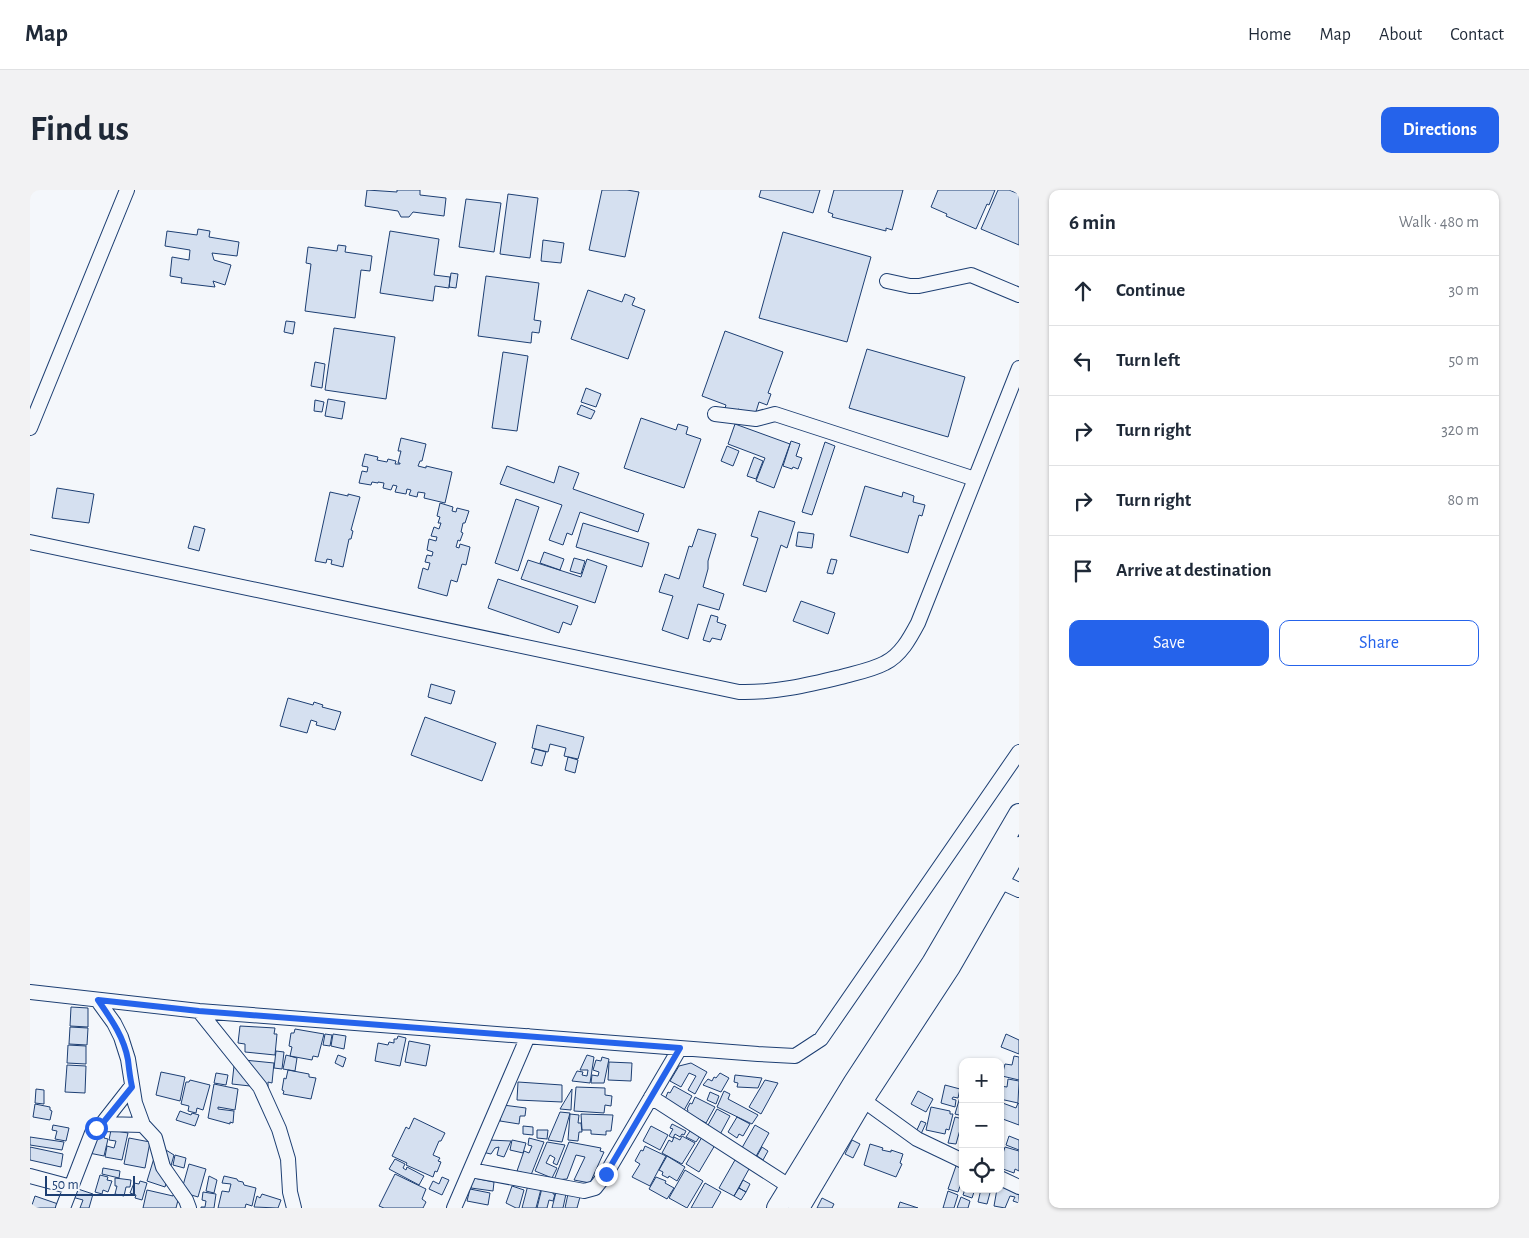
<!DOCTYPE html>
<html lang="en">
<head>
<meta charset="utf-8">
<style>
	:root { --surface:#fff; --page:#f2f2f3; --text:#1f2937; --muted:#747a83; --line:#e0e1e3; --accent:#2563eb }
	body { margin:0; font-family:"Alegreya Sans",sans-serif; background:var(--page); color:var(--text) }
	.controls { position:absolute; right:15px; bottom:15px; display:grid; overflow:hidden; border-radius:10px; box-shadow:0 1px 4px #0004 }
	.controls button { width:45px; height:45px; display:grid; place-items:center; padding:0; border:0; border-bottom:1px solid var(--line); background:var(--surface); color:var(--text); font:25px sans-serif }
	.scale { position:absolute; left:15px; bottom:12px; width:90px; box-sizing:border-box; padding-left:5px; border:2px solid #1d3f73; border-top:0; font-size:14px; line-height:18px; white-space:nowrap; color:#1d3f73; -webkit-text-stroke:4px #f4f7fb; paint-order:stroke }
	.stop { position:absolute; width:15px; height:15px; margin:-11px; border:4px solid #2563eb; border-radius:50%; background:#fff }
	.stop.end { background:#2563eb; border-color:#fff; box-shadow:0 1px 5px #0008 }
	.list { margin:0; padding:0; list-style:none }
	h2 { display:flex; justify-content:space-between; align-items:center; height:65px; margin:0; padding:0 20px; font-size:21px }
	h2 small { font-size:16px; font-weight:400; color:var(--muted) }
	.list li { display:grid; grid-template-columns:32px 1fr auto; gap:15px; align-items:center; box-sizing:border-box; height:70px; padding:0 20px; border-top:1px solid var(--line) }
	.list b { display:block; font-size:19px; white-space:nowrap }
	.list em { font-size:16px; font-style:normal; color:var(--muted) }
	.actions { display:flex; gap:10px; padding:15px 20px }
	.actions a { flex:1; padding:11px 0; border:1px solid var(--accent); border-radius:10px; text-align:center; font-size:18px; color:var(--accent) }
	.actions .main { background:var(--accent); color:#fff }
	.icon { flex:none; width:28px; height:28px; fill:none; stroke:currentColor; stroke-width:2; stroke-linecap:round; stroke-linejoin:round }
	.map { position:relative; flex:none; width:989px; height:1018px; overflow:hidden; border-radius:10px }
	header { display:flex; align-items:center; gap:30px; box-sizing:border-box; height:70px; padding:0 25px; background:var(--surface); border-bottom:1px solid var(--line) }
	header strong { font-size:24px }
	nav { display:flex; gap:28px; margin-inline-start:auto; font-size:18px }
	.intro { display:flex; align-items:center; justify-content:space-between; box-sizing:border-box; height:120px; padding:0 30px }
	h1 { margin:0; font-size:35px }
	.button { padding:12px 22px; border-radius:10px; background:var(--accent); color:#fff; font-size:18px; font-weight:700 }
	main { display:flex; gap:30px; padding:0 30px }
	aside { flex:1; background:var(--surface); border-radius:10px; box-shadow:0 1px 4px #0004 }
	.map>svg:first-child { display:block }
	.building { fill:#d5e0f0; stroke:#1d3f73 }
	.lines { fill:none; stroke-linecap:round; stroke-linejoin:round }
	.minor-casing { stroke:#1d3f73; stroke-width:16 }
	.highway-casing { stroke:#1d3f73; stroke-width:22 }
	.minor { stroke:#f4f7fb; stroke-width:14 }
	.highway { stroke:#f4f7fb; stroke-width:20 }
	.route { stroke:#2563eb; stroke-width:6 }
</style>
</head>
<body>
<header>
<strong>Map</strong>
<nav><a>Home</a><a>Map</a><a>About</a><a>Contact</a></nav>
</header>
<div class="intro"><h1>Find us</h1><a class="button">Directions</a></div>
<main>
<div class="map">
<svg width="989" height="1018" viewBox="0 0 989 1018">
	<rect width="100%" height="100%" fill="#f4f7fb"/>
	<path class="building" d="M337,0L367,2V0H390V5L416,8L414,26L383,22L379,27H371L368,21L335,16Z
		M572,0H597L609,2L595,67L559,60Z
		M731,0H790L783,23L729,7Z
		M804,0H873L862,40L856,38V41L802,27L803,24L798,22Z
		M908,0H965L959,15L957,14L946,39L916,26L917,24L901,17Z
		M968,0H979L989,4V55L951,39Z
		M478,4L508,8L500,68L470,64Z
		M436,9L471,13L464,62L429,57Z
		M168,39L180,41L179,47L209,52L207,66L182,63L184,70L201,75L195,95L183,91L185,97L151,93L152,88L140,86L142,67L159,70L160,60L135,56L137,41L167,45Z
		M360,41L409,49L404,85L420,87L419,98L405,96L403,111L350,103Z
		M753,42L841,67L817,152L729,128Z
		M513,50L534,53L531,73L511,71Z
		M308,55L316,56L315,62L342,66L340,81L331,80L325,128L275,121L281,74L276,73L278,57L307,61Z
		M421,83L428,84L426,98L419,97Z
		M456,86L509,93L504,130L511,131L509,143L502,142L501,153L448,146Z
		M558,100L592,112L595,104L605,108L602,115L615,120L598,169L541,149Z
		M256,131L265,132L263,144L254,142Z
		M304,138L365,147L356,209L295,200Z
		M695,141L753,162L738,203L741,204L737,215L729,212L725,225L708,219L706,226L694,221L696,215L672,206Z
		M837,159L935,187L918,247L819,218Z
		M473,162L498,166L487,241L462,238Z
		M285,172L295,174L292,198L281,196Z
		M556,198L571,204L566,217L551,212Z
		M298,209L315,212L312,229L295,226Z
		M285,210L294,212L292,222L284,221Z
		M551,215L565,221L561,229L547,224Z
		M611,228L646,240L648,234L658,237L656,244L671,249L654,298L594,278Z
		M705,234L760,254L744,298L726,291L735,268L698,254Z
		M371,248L396,254L392,271H390L388,276L396,278V276L422,282L415,313L394,308L395,303L388,302L387,307L379,305L381,300L377,299L376,304L365,302L367,296L363,295L361,300L353,298L354,293L348,292V293L342,292L341,295L329,293L332,281L337,282L338,277L332,276L335,264L348,267L347,270L357,272L358,269L366,271L365,274H370V273H368L371,261H368Z
		M761,251L770,254L766,266L772,268L768,279L763,277L762,279L753,276Z
		M795,252L805,256L782,325L772,322Z
		M697,256L709,261L703,276L691,271Z
		M724,267L733,271L726,289L717,286Z
		M477,276L524,293L529,276L549,283L543,299L614,324L608,342L550,322L542,345L537,343L533,355L519,350L532,315L470,294Z
		M835,296L872,307L873,302L884,306L883,312L895,315L892,326L889,325L878,363L820,346Z
		M27,298L64,304L59,333L22,328Z
		M300,302L318,306V304L330,307L321,340L323,341L321,349H319L313,377L301,374L302,370L297,369L296,373L285,371Z
		M486,309L509,317L488,381L465,373Z
		M410,313L423,317L422,321L426,322L427,318L439,321L435,333H433L431,342L433,343L430,351L428,350L426,357L429,358L430,354L440,357L436,375L432,374L427,392L421,390L417,406L388,398L393,378L398,380L400,373L395,372L397,365L402,366L403,362L397,360L399,349L406,351L407,347L401,346L404,337L409,339L411,333H408L410,327L407,326Z
		M729,321L765,332L757,358L751,355L736,402L713,395L728,348L721,346Z
		M553,333L619,353L612,377L546,357Z
		M164,336L175,339L169,361L158,358Z
		M668,339L686,344L678,371V379L673,397L694,404L689,420L668,414L658,449L632,440L643,406L629,402L635,384L649,389L659,356L662,357Z
		M768,342L784,344L782,358L766,356Z
		M514,362L534,369L530,380L510,373Z
		M544,368L555,371L551,384L540,381Z
		M557,369L577,376L565,413L491,389L498,370L551,387Z
		M801,369L807,370L803,384L797,383Z
		M468,389L548,416L541,435L533,432L529,443L458,418Z
		M771,411L805,423L798,444L763,431Z
		M681,425L688,427L687,432L696,435L691,450L682,448L680,452L673,450Z
		M401,494L425,501L421,514L398,507Z
		M258,508L283,515L284,512L293,515L292,517L311,522L305,540L286,535L287,532L281,530L277,543L250,536Z
		M395,527L466,553L452,591L381,565Z
		M507,535L554,547L548,569L534,566L536,558L520,554L518,562L502,558Z
		M505,559L516,562L512,576L501,573Z
		M538,567L548,570L545,583L535,580Z
		M41,817L58,818V837L40,836Z
		M210,836L245,838L244,844H247L245,865L215,862V854L208,853Z
		M40,837L58,838L57,855L39,854Z
		M265,839L294,844L288,867L283,866L282,870L260,866L262,857L259,856L261,843H264Z
		M295,844L302,845L300,856L293,855Z
		M303,844L316,846L314,859L301,856Z
		M976,844L989,850V864L971,857Z
		M368,846L376,848L370,876L345,871L348,853L358,855L359,852L364,853V849H367Z
		M379,851L400,855L396,876L375,872Z
		M38,855L56,856V874L37,873Z
		M246,861L254,862L252,879L244,878Z
		M256,865L267,868L265,881L253,879Z
		M308,865L316,868L313,877L305,873Z
		M557,865L564,867L560,893L542,891L547,881L553,882L552,885L557,886L558,880H550Z
		M984,866L989,867V890L972,886L975,874L982,875Z
		M572,867L579,869L574,893H561L562,885L568,886L569,882L563,880L566,870L571,871Z
		M214,870L244,873L242,893L238,892V898L202,894L204,876L213,877Z
		M579,872L602,873L601,891L578,890Z
		M661,873L677,882L665,904L658,900L666,886L659,883L651,897L640,891L649,876Z
		M37,875L56,876L55,903L35,902Z
		M258,880L279,884V887L286,888L281,909L253,904L254,901L252,900L254,888L256,889Z
		M131,882L155,887L150,911L126,905Z
		M186,883L198,885L196,895L184,893Z
		M690,883L699,888L691,902L673,895L678,889L682,891L684,887L686,888Z
		M705,885L732,888L728,898L707,897L708,893L704,892Z
		M978,889L989,891L988,913L970,909V896L977,897Z
		M160,890L180,895L173,920L167,918L166,923L158,921L159,916L151,914L156,892H159Z
		M735,890L748,893L731,924L719,917Z
		M488,892L532,895V912L487,910Z
		M184,894L208,899L205,920L188,917V919L204,921L203,933L200,932V934L178,928Z
		M915,895L930,899L928,908L923,907L922,909L926,910L925,917L911,913Z
		M644,896L662,906L653,922L635,909L638,902L640,903Z
		M546,897L575,898V905L582,906L581,916L575,915L574,923L544,921Z
		M6,899L14,900V914L5,913Z
		M542,899L541,920L530,919Z
		M932,900H933V926L925,924Z
		M694,901L700,904L698,909L728,925L722,934L687,917Z
		M888,901L903,909L896,922L881,914Z
		M680,902L689,906L686,914L677,910Z
		M665,907L685,917L676,933L657,923L658,920L657,919L660,913L662,914Z
		M970,912L986,918L988,913L989,914V935L970,928Z
		M5,914L20,917V920L22,921L20,930L3,927Z
		M473,915L496,918L495,926H490L489,934L470,931Z
		M901,917L920,921V924H923L919,940L916,939L915,944L896,940Z
		M687,919L700,926L686,952L673,944Z
		M150,921L161,925L162,923L169,925L165,936L146,930Z
		M530,922L540,923L532,952L518,950Z
		M540,924L549,925L548,933H551L552,942H549L548,951L538,950Z
		M551,924L583,925L581,941H576V945L561,944V940H552Z
		M707,927L720,934L713,946L709,944L707,948L698,942Z
		M925,927L933,929L926,954L918,953Z
		M384,928L415,943L411,951H409L403,965L410,968L408,971L411,972L407,982L405,981L403,987L376,975L377,973L362,966L376,937L379,939Z
		M891,931L896,933L891,944L886,942Z
		M642,934L656,941L654,945L652,944L650,947L645,944L643,948L639,946L643,939L640,938Z
		M23,935L39,938L36,951L25,949L27,941L22,940Z
		M725,935L739,943L704,1006L689,998Z
		M493,936L503,937V945L493,944Z
		M621,936L638,945L630,960L613,951Z
		M60,937L76,941L74,948L78,949L74,966L54,962Z
		M81,940L98,943L92,970L75,967L77,956L84,958L86,951L79,950Z
		M507,940H518L517,949L507,948Z
		M660,941L670,946L666,952L656,947Z
		M652,946L665,953L652,974L632,963L639,950L642,952L644,947L650,950Z
		M979,946L989,950V960L976,955Z
		M0,947L34,952L32,960L0,955Z
		M672,947L685,955L669,982L656,974Z
		M99,948L120,952L115,978L94,974Z
		M499,948L514,952L501,985L487,981L494,961L499,963L502,956L498,955Z
		M459,950L481,951L474,967L467,965L469,957L465,958L461,964L452,962Z
		M482,950L496,953L493,963L480,960Z
		M822,950L830,954L823,968L815,964Z
		M517,952L535,955L527,975L523,973L525,968L520,965L516,973L527,978L522,988L505,981Z
		M539,952L571,958L570,961L574,962L560,993L544,990L555,967L546,965L537,989L524,990Z
		M840,954L853,958L852,960L861,962V960L873,964L870,973L872,974L866,987L834,975Z
		M128,955L144,965L135,997L117,991Z
		M615,956L636,966L620,996L602,987L610,974L605,971L611,960L613,961Z
		M0,957L33,964L31,977L0,970Z
		M732,957L738,961L733,970L727,966Z
		M975,957L989,961V981L985,979L984,983L970,978V973Z
		M145,965L156,968L154,978L143,975Z
		M637,966L655,977L647,991L639,986L638,988L632,985L633,982L629,980Z
		M365,969L375,974L373,978L376,980L377,977L394,986L389,995L359,979Z
		M927,973L933,975V987L928,1002L918,999Z
		M159,974L176,979L168,1007L158,1004L159,1001L152,999Z
		M73,978L90,981L89,988L72,984Z
		M655,980L673,991L657,1018L639,1008Z
		M365,984L396,999L392,1009L396,1012L393,1018H354L349,1016Z
		M70,985L78,987L77,990L82,991L78,1002L73,1000L72,1004L65,1002Z
		M179,986L187,990L184,1003L176,1001Z
		M194,986L207,989L208,991L213,992L214,995L226,998L222,1016L216,1014L215,1018H188L192,1001L199,1002L201,994L192,993Z
		M412,987L419,990L412,1005L399,999L403,991L409,994Z
		M626,987L636,991L635,993L644,998L637,1009L619,999Z
		M85,988L101,990L100,997H96L94,1006L85,1004L87,996H85Z
		M443,988L464,992L463,1001L441,998Z
		M713,990L720,994L716,1002L709,998Z
		M110,991L117,993L112,1010L105,1008L106,1005L100,1003L104,993L109,994Z
		M675,993L691,1002L682,1018H661Z
		M970,994L989,1001V1013L983,1011L985,1007L980,1006L975,1018L964,1016L967,999H970Z
		M498,995L511,999L506,1018H492Z
		M482,996L494,1000L489,1018H486L476,1013Z
		M45,998L63,1004L59,1018H50L53,1010L42,1007Z
		M512,998L524,1000L523,1004H525L523,1011L519,1010L517,1018H507Z
		M709,998L716,1002L711,1010L704,1006Z
		M440,999L460,1003L458,1015L437,1011Z
		M935,999H945L942,1008L933,1005Z
		M951,999H961L957,1014L948,1012Z
		M117,1000L143,1006V1005L149,1006L146,1018H113Z
		M918,1001L928,1005L924,1018H913Z
		M173,1002L186,1004L184,1018H171V1017H175L176,1011L172,1010Z
		M526,1002L536,1004L533,1018H522Z
		M232,1004L251,1010L248,1018L224,1017L227,1006L230,1008Z
		M538,1004L550,1007L547,1018H535Z
		M5,1006L31,1015L30,1018H1Z
		M931,1007L940,1011L938,1018H927Z
		M792,1008L804,1014L802,1018H787Z
		M870,1012L888,1018H868Z"/>
	<g class="lines">
		<g class="minor-casing">
			<path id="minor" d="M857,91L880,96H889L941,85L989,105
				M685,224L726,229L745,224L945,289
				M0,238L97,0
				M0,352L709,502C744,503 778,495 811,487C825,483 842,480 855,473C871,465 880,448 888,433L989,178
				M969,691L989,700
				M0,802L169,821L728,864L765,866L791,849L989,562
				M68,811L84,833L91,847L98,869L105,913L113,935L125,948L133,977L156,1010L159,1018
				M169,821L230,897L249,939L258,969L260,1002L264,1018
				M621,907L759,996
				M833,910L887,949L933,971
				M72,934L113,935
				M441,980L554,1001L565,998L576,984L650,858
				M0,986L41,997
				M970,988L989,997
				M33,1018L62,943L66,938L72,934L101,897
				M424,1018L498,846"/>
		</g>
		<g class="highway-casing">
			<path id="highway" d="M747,1018L824,892L902,773L989,624
				M769,1018L833,910L920,777L989,657"/>
		</g>
		<use href="#minor" class="minor"/>
		<use href="#highway" class="highway"/>
	</g>
	<g class="lines">
		<path class="route" d="M66,938L72,934L102,897C100,888 99,879 98,870C94,847 81,829 68,810L169,821L650,858L576,984"/>
	</g>
</svg>
<div class="controls">
<button>+</button>
<button>−</button>
<button><svg class="icon" aria-label="locate" viewBox="0 0 24 24"><circle cx="12" cy="12" r="6"/><path d="M12 2v4M12 18v4M2 12h4M18 12h4"/></svg></button>
</div>
<div class="scale">50 m</div>
<div class="stop" style="left:66px;top:938px"></div>
<div class="stop end" style="left:576px;top:984px"></div>
</div>
<aside>
<h2>6 min<small>Walk · 480 m</small></h2>
<ul class="list">
<li><svg class="icon" aria-label="ahead" viewBox="0 0 24 24"><path d="M12 20V5M6 11l6-6 6 6"/></svg><div><b>Continue</b></div><em>30 m</em></li>
<li><svg class="icon" aria-label="left" viewBox="0 0 24 24"><path d="M17 20v-9H6M10 6l-5 5 5 5"/></svg><div><b>Turn left</b></div><em>50 m</em></li>
<li><svg class="icon" aria-label="right" viewBox="0 0 24 24"><path d="M7 20v-9h11M14 6l5 5-5 5"/></svg><div><b>Turn right</b></div><em>320 m</em></li>
<li><svg class="icon" aria-label="right" viewBox="0 0 24 24"><path d="M7 20v-9h11M14 6l5 5-5 5"/></svg><div><b>Turn right</b></div><em>80 m</em></li>
<li><svg class="icon" aria-label="arrive" viewBox="0 0 24 24"><path d="M6 21V4h12l-3 4 3 4H6"/></svg><div><b>Arrive at destination</b></div></li>
</ul>
<div class="actions"><a class="main">Save</a><a>Share</a></div>
</aside>
</main>
</body>
</html>
